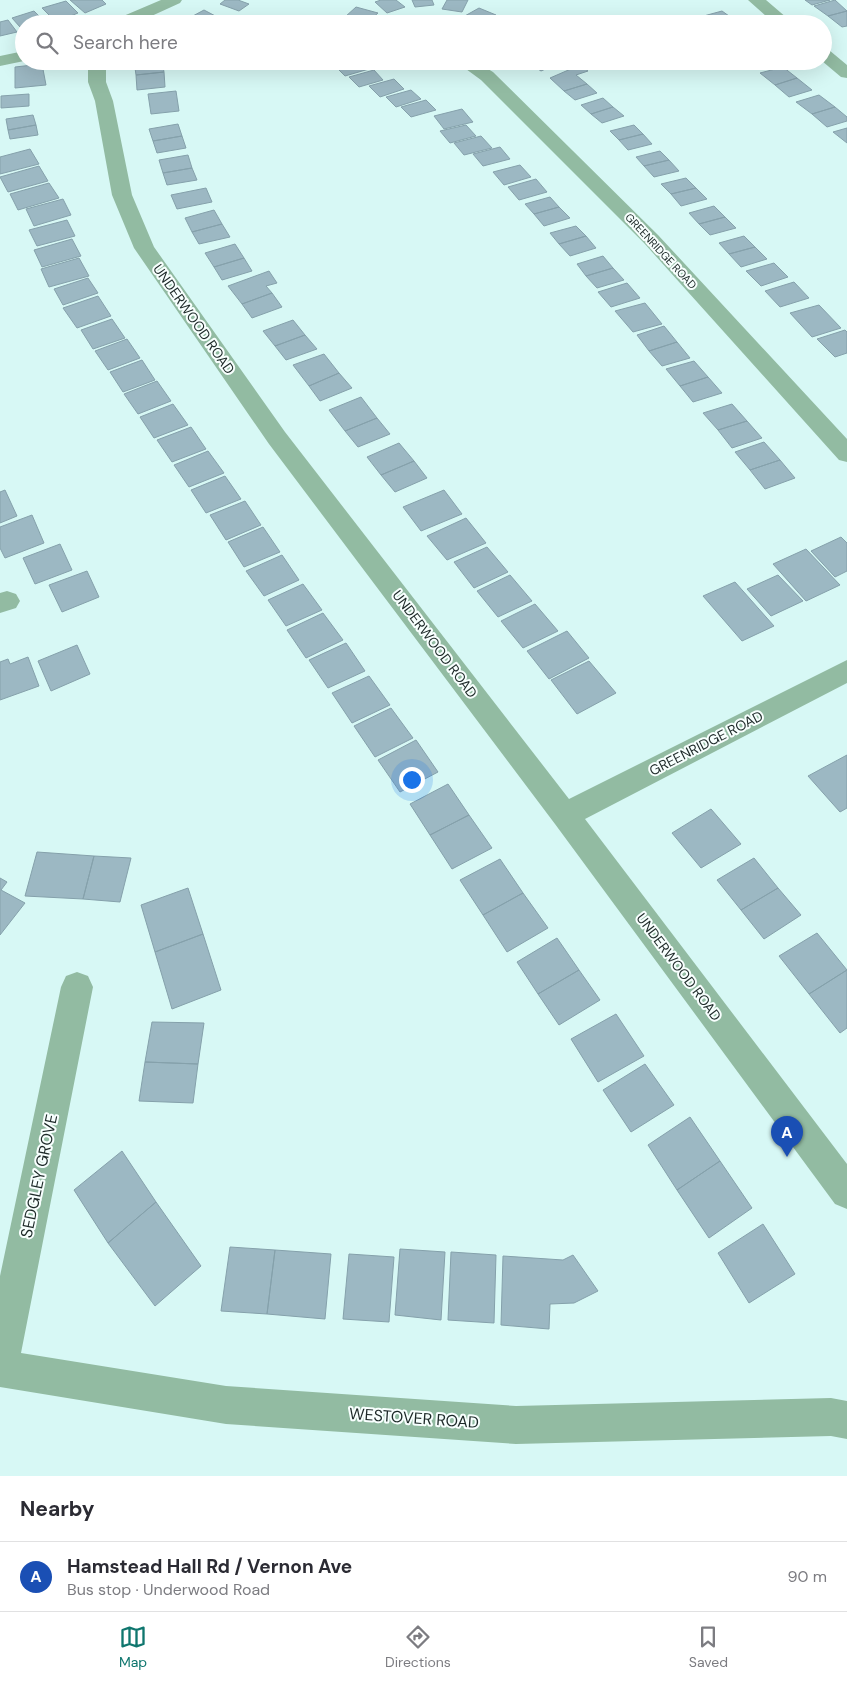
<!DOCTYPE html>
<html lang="en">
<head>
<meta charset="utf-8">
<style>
	:root { --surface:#fff; --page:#f2f2f3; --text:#2b2b33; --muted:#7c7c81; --line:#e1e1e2; --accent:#0f766e }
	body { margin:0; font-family:"DM Sans",sans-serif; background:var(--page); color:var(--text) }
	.you { position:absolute; left:411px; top:779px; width:18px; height:18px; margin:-12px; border:4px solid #fff; border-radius:50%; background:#1a73e8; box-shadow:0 0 0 8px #1a73e833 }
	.badge { display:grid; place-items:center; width:32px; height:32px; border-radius:50%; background:var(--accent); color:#fff; font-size:16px; font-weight:700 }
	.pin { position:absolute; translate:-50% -41px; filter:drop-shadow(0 1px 2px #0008) }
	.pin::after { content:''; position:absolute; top:26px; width:18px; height:15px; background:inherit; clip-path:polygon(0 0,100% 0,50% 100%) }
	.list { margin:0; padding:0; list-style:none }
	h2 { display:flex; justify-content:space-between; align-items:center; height:65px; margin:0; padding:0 20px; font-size:21px }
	h2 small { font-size:16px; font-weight:400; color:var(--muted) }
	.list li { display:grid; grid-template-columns:32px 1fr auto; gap:15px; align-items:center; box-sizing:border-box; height:70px; padding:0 20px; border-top:1px solid var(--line) }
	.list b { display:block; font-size:19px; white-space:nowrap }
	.list p { margin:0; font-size:16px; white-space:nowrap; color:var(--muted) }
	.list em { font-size:16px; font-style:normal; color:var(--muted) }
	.icon { flex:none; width:28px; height:28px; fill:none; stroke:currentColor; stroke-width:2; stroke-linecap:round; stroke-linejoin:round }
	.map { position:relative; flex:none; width:847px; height:1476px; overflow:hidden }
	.search { position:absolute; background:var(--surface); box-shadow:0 5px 20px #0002; left:15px; right:15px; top:15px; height:55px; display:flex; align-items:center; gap:12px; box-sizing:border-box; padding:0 18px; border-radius:28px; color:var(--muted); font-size:19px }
	.sheet { height:135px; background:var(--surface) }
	nav { display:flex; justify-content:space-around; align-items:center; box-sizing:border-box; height:70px; border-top:1px solid var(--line); background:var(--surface); font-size:14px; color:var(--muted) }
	nav a { display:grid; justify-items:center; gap:2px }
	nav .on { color:var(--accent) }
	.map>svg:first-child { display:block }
	.building { fill:#9cb8c3; stroke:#85a1ab }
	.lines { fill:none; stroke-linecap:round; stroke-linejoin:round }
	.minor { fill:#92bba2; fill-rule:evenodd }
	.labels { text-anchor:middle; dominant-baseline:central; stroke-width:4; stroke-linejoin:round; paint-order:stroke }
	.far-street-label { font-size:11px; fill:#1c2827; stroke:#f8fffe }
	.street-label { font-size:14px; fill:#1c2827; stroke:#f8fffe }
	.near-street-label { font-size:16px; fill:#1c2827; stroke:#f8fffe }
</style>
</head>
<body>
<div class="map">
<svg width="847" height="1476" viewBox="0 0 847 1476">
	<rect width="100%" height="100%" fill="#d7f8f5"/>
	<path class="building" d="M70,0H102L106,4L85,13Z
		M225,0H238L249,4L239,11L220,4Z
		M381,0H396L405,7L387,13L375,2Z
		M412,0H432L434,5L415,7Z
		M447,0H468L462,12L442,9Z
		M805,0H830L812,5Z
		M835,0L847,11L828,16L814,6Z
		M66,1L78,13L56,22L42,8Z
		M356,7L378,13L368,22L345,17Z
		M479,8L496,15L481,24L463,17Z
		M204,10L221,19L212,24H204L191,17Z
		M34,11L47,24H24L20,27L12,18Z
		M722,11L736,21L709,24L700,17Z
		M847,11V26L842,27L828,16Z
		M191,17L204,24L179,23Z
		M8,20L17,32L0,36V22Z
		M134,61H162L164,72L136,75Z
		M355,61H362L369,69L345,76L336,67Z
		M534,61H559L561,62L541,71L529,63Z
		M42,64L46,85L15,88V67Z
		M580,65L588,71L576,75L587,84L564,91L550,78Z
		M783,67L797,78L775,85L760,73Z
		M374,70L383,80L359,87L349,77Z
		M164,72L165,87L137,90L136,75Z
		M797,78L812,90L789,97L775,85Z
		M394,79L404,89L380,97L369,86Z
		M587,84L597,93L575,100L564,91Z
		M411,90L421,99L396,107L386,97Z
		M176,91L179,111L151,114L148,94Z
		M29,94V106L1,108V96Z
		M819,95L835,107L812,114L796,102Z
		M603,98L613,107L591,114L581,105Z
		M426,100L436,110L411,117L401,107Z
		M613,107L624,116L602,123L591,114Z
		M835,107L847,117V121L827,127L812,114Z
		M462,109L473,122L444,129L434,116Z
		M33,115L36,125L8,130L6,119Z
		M178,124L182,136L153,141L149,129Z
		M36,125L38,135L10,139L8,130Z
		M466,125L476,136L450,143L440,131Z
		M634,125L643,134L619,140L610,131Z
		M847,128V143L833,132Z
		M643,134L652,144L628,150L619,140Z
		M182,136L186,148L157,153L153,141Z
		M481,136L492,148L464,155L454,143Z
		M500,147L510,159L483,166L473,154Z
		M30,149L39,164L0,174V157Z
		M660,151L669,160L644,166L636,157Z
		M188,155L192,168L163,173L159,160Z
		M669,160L679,171L654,177L644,166Z
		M520,165L531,177L504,185L493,172Z
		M39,166L48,181L8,192L0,177Z
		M192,168L197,180L167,185L163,173Z
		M686,178L696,188L671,194L661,184Z
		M536,179L547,192L519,200L508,187Z
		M49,183L59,198L18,210L10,194Z
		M206,188L212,202L177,209L171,195Z
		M696,188L707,199L681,206L671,194Z
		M550,197L559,207L534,214L525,204Z
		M63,199L71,215L34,226L26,209Z
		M714,206L725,217L699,224L689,213Z
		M559,207L570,218L544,226L534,214Z
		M214,210L222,224L192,232L185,218Z
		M725,217L736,228L710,235L699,224Z
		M67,220L75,236L37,246L29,230Z
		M222,224L230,237L199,244L192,232Z
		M576,226L586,236L559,244L550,233Z
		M586,236L596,248L570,256L559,244Z
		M744,236L755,247L729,254L719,243Z
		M72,239L81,256L42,267L34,250Z
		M235,244L244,258L214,267L205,253Z
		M755,247L767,259L741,267L729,254Z
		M603,256L613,268L586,276L577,264Z
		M79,258L89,276L49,287L41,269Z
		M244,258L252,271L222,280L214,267Z
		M774,263L788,277L761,286L746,271Z
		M613,268L624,280L597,288L586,276Z
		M269,271L277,283L266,286L272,293L242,304L228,286Z
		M88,278L98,293L63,305L54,289Z
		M794,282L809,298L780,307L765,291Z
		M627,283L640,298L611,307L598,292Z
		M272,293L282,307L252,318L242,304Z
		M98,296L111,316L77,328L63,308Z
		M645,303L662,324L633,332L615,311Z
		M819,305L841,328L812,337L790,313Z
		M112,319L125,338L93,349L81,330Z
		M293,320L305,335L275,346L263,331Z
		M664,326L677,342L649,351L637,335Z
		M845,330L847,332V353L835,357L817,339Z
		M305,335L317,349L286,360L275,346Z
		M127,339L140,358L108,370L95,351Z
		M677,342L690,358L662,366L649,351Z
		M324,354L339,373L309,386L293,365Z
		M142,360L155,380L123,392L110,372Z
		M694,361L708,377L680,386L666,369Z
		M339,373L352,388L320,401L309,386Z
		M708,377L722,393L693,402L680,386Z
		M157,381L171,401L138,414L124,394Z
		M361,397L377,418L345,431L329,410Z
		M173,404L188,425L154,438L140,417Z
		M732,404L747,421L718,430L703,413Z
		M377,418L390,434L358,447L345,431Z
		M747,421L762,438L732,448L718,430Z
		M191,427L206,449L172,462L157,440Z
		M764,442L780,460L750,470L735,452Z
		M399,443L414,461L381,475L367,457Z
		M208,451L224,473L189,487L174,465Z
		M780,460L795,478L765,489L750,470Z
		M414,461L427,478L395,492L381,475Z
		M225,476L241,499L206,513L191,490Z
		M5,490L17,516L0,523V492Z
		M444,490L462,514L421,531L403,507Z
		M245,501L261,525L226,540L210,515Z
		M32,515L44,543L5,558L0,548V527Z
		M466,518L486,543L447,560L427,536Z
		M263,527L280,552L244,567L228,542Z
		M841,537L847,543V571L835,577L811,551Z
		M60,544L72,570L35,584L23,558Z
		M487,547L508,572L474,588L454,562Z
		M806,549L840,585L806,601L773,564Z
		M282,555L299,580L264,596L246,571Z
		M87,571L99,597L62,612L49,585Z
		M510,575L532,601L498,617L477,591Z
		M778,575L803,601L771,616L747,589Z
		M735,582L774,626L742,641L703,596Z
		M303,584L322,610L286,626L268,600Z
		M535,604L558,631L523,648L501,621Z
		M323,613L343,640L306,658L287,630Z
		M567,631L589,658L549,679L527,651Z
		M346,643L365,671L328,688L309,660Z
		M77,645L90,674L51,691L38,661Z
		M28,657L39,686L0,700V662L8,659L10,664Z
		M589,661L616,693L577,714L551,680Z
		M369,676L390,705L352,723L332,693Z
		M391,708L413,738L375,757L354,726Z
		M416,740L438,772L400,792L378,760Z
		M847,755V808L840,812L808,776Z
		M448,784L469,815L430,835L410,804Z
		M711,809L741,844L701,868L672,833Z
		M469,815L492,848L452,869L430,835Z
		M37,852L94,856L83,899L25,896Z
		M94,856L131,858L120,902L83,899Z
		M754,858L778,888L741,910L717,880Z
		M500,859L523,893L483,915L460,880Z
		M0,878L7,882L1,890L25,903L0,935Z
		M188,888L203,934L155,952L141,905Z
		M778,888L801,915L764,939L741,910Z
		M523,893L548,928L507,952L483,915Z
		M817,933L847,970L809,994L779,956Z
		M203,934L221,990L172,1009L155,952Z
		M557,938L579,970L538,994L517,962Z
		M579,970L600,1000L559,1025L538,994Z
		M847,970V1028L840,1033L809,994Z
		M616,1014L644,1056L598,1082L571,1039Z
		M152,1022L204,1023L198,1064L145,1062Z
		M145,1062L198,1064L193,1103L139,1101Z
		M645,1064L674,1105L631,1132L603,1090Z
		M690,1117L720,1161L677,1190L648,1145Z
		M122,1151L156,1202L108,1243L74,1190Z
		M720,1161L752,1208L709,1238L677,1190Z
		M156,1202L201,1266L155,1306L108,1243Z
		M763,1224L795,1274L749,1303L718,1253Z
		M230,1247L275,1250L267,1314L221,1311Z
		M400,1249L445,1252L441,1320L395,1315Z
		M275,1250L331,1254L325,1319L267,1314Z
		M451,1252L496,1255L494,1323L448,1320Z
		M349,1254L394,1257L389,1322L343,1319Z
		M573,1255L598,1291L574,1303L550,1304L549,1329L501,1325L503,1256L563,1260Z"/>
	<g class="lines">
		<path class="minor" d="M161,0H182L180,3L134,24H112L114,20Z
			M748,0H766L794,24H775Z
			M823,49L829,50L847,65V78L841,77L822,61Z
			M24,51V61L0,66V56Z
			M88,61H106V82L113,101L132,195L154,247L285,432L569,799L847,660V683L585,819L847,1164V1209L835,1204L555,824L269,444L134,248L112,195L95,101L88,82Z
			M455,61H475L493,72L658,235L847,439V462L839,460L644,243L481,80Z
			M7,591L16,594L20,601L16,608L0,613V593Z
			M77,972L88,976L93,987L21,1353L226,1386L516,1406L831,1398L847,1401V1439L831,1436L516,1444L226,1424L0,1387V1276L61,987L66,976Z"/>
	</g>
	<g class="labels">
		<g class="far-street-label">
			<text transform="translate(661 251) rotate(47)">GREENRIDGE ROAD</text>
		</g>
		<g class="street-label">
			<text transform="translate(194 319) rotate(55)">UNDERWOOD ROAD</text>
			<text transform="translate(435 644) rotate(53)">UNDERWOOD ROAD</text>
			<text transform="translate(706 743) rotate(-27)">GREENRIDGE ROAD</text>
			<text transform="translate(679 967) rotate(53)">UNDERWOOD ROAD</text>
		</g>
		<g class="near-street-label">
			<text transform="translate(39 1176) rotate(-78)">SEDGLEY GROVE</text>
			<text transform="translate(414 1418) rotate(4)">WESTOVER ROAD</text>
		</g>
	</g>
</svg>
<div class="you"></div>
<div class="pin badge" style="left:787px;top:1157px;background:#1a4fb4">A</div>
<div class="search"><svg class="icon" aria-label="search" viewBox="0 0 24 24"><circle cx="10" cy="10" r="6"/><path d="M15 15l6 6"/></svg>Search here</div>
</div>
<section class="sheet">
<h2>Nearby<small></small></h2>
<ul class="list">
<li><span class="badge" style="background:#1a4fb4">A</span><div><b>Hamstead Hall Rd / Vernon Ave</b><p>Bus stop · Underwood Road</p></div><em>90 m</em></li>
</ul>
</section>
<nav>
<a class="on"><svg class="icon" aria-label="map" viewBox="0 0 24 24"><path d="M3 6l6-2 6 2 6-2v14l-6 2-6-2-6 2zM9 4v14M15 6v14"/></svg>Map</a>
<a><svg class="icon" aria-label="directions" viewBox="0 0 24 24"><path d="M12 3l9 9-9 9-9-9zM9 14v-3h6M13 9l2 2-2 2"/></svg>Directions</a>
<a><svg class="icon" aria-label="saved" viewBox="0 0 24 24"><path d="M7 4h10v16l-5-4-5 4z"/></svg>Saved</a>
</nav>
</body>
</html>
